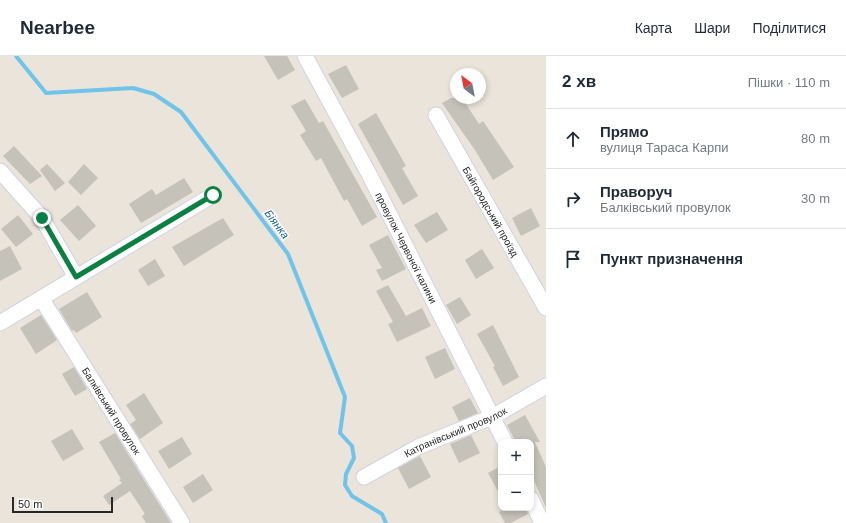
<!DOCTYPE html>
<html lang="uk">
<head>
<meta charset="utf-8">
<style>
	:root { --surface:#fff; --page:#f6f6f7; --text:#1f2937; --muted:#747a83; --line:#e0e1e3 }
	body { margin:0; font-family:Arial,sans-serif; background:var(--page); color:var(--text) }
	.controls { position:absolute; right:12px; bottom:12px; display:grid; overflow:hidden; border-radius:8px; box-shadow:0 2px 6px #0003 }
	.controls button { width:36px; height:36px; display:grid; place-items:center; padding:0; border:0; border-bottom:1px solid var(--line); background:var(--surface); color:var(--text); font:20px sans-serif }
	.compass { position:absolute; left:450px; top:12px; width:36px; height:36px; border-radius:50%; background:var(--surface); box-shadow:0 2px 6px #0003; rotate:328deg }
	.scale { position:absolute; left:12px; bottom:10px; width:101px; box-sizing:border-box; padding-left:4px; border:2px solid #282828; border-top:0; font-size:11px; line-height:14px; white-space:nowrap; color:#282828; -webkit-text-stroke:3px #fff; paint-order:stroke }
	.stop { position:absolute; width:12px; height:12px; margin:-9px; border:3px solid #0b8043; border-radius:50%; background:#fff }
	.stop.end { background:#0b8043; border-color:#fff; box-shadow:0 1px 4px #0008 }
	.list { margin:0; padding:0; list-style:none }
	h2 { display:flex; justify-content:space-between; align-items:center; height:52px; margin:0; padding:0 16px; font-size:17px }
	h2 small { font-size:13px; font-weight:400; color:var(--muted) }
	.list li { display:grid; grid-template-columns:26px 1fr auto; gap:12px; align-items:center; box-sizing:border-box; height:60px; padding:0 16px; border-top:1px solid var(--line) }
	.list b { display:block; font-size:15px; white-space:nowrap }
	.list p { margin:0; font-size:13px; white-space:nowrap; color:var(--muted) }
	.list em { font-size:13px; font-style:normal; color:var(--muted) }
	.icon { flex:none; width:22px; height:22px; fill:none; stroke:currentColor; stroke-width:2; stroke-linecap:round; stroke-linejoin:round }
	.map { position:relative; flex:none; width:546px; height:467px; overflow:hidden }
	header { display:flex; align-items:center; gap:24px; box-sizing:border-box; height:56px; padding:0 20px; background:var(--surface); border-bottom:1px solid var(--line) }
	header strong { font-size:19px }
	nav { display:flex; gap:22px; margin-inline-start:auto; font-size:14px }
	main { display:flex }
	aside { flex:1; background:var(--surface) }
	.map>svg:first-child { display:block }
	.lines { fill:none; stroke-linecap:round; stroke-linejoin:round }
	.stream { stroke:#71c4e9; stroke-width:4 }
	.building { fill:#c5c2b9 }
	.minor-casing { stroke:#d0d2e1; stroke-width:17 }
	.minor { stroke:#fff; stroke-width:15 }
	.route { stroke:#0b8043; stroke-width:5 }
	.labels { text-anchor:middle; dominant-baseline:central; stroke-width:3; stroke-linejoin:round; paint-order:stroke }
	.street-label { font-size:10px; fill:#282828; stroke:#fff }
	.water-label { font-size:11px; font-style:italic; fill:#126192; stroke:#fff }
</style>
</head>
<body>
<header>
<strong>Nearbee</strong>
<nav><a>Карта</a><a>Шари</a><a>Поділитися</a></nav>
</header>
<main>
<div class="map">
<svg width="546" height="467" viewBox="0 0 546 467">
	<rect width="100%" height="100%" fill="#eae4da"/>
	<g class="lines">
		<path class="stream" d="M16,0L46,37L133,32L154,38L181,56L288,198L345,341L340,377L352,390L354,402L346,418L345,429L352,440L382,458L386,467"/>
	</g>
	<path class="building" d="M264,0H287L295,14L278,24Z
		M346,9L359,33L342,42L328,18Z
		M451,42H462L479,68L483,65L514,111L493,124L475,94L442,47Z
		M305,43L319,67L323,65L377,161L362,170L347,143L344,145L321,102L316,105L300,79L306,75L291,50Z
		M376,57L406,110L402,112L418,140L403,149L358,68Z
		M14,90L42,120L30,128L3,100Z
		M47,108L65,127L55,135L40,114Z
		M84,108L98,122L81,139L68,126Z
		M184,122L193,136L141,167L129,148L152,133L156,139Z
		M78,149L96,170L79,185L60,164Z
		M531,152L540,170L521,180L512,162Z
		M437,156L448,174L426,187L414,169Z
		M18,159L33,178L16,191L1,173Z
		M223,162L234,179L184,210L172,191Z
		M388,179L406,213L382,225L376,214L382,212L369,189Z
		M10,190L22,213L0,225V195Z
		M482,193L494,212L476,223L465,204Z
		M155,203L165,220L148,230L138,214Z
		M388,229L406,260L422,252L431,270L397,286L388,268L393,266L376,235Z
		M87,236L102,261L76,277L74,274L72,275L59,253Z
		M460,241L471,259L457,268L446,249Z
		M41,259L57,284L36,298L20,272Z
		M493,269L519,321L503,330L493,311L495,310L477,278Z
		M445,292L455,313L435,323L425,301Z
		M74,311L87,333L75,340L62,318Z
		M144,337L163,367L140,383L130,368L136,364L126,349Z
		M470,342L478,357L459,365L452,351Z
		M525,359L540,386H535L546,411V452L531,418V386H516L507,369Z
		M72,373L84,393L63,405L51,385Z
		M115,377L154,440L171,467H146L142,460L145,458L130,435L109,449L103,440L122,427L119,424L121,423L99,386Z
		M471,379L480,397L459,407L450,388Z
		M182,381L192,398L169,413L158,395Z
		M420,400L431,421L409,433L398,412Z
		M501,410V441L488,417Z
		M203,418L213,434L193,447L183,431Z
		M505,452H525L528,458L511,467H505L499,456Z"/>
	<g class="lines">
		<g class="minor-casing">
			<g id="minor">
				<path id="s1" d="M305,0L369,118L505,386"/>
				<path id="s2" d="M436,59L546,252"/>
				<path d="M0,115L42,162L76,221"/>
				<path id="s3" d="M41,242L182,467"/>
				<path d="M0,267L213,139"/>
				<path id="s4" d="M364,421L418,391L494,360L546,330"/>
				<path d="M531,443L542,467"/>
			</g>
		</g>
		<use href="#minor" class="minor"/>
	</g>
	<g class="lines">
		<path class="route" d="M42,162L76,221L213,139"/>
	</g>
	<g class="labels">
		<g class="street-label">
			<text stroke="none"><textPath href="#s2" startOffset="111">Байгородський проїзд</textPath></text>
			<text stroke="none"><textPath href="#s1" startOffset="217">провулок Червоної калини</textPath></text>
			<text stroke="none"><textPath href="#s3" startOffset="133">Балківський провулок</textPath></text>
			<text stroke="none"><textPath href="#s4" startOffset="102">Катранівський провулок</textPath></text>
		</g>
		<g class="water-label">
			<text transform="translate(277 168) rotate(53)">Біянка</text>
		</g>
	</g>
</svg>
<div class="controls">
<button>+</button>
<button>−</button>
</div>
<svg class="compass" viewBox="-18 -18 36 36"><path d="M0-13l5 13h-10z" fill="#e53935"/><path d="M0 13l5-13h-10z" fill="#747a83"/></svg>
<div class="scale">50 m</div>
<div class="stop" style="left:213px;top:139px"></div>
<div class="stop end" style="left:42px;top:162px"></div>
</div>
<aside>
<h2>2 хв<small>Пішки · 110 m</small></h2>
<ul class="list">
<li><svg class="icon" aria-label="ahead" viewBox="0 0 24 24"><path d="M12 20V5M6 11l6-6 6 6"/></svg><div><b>Прямо</b><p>вулиця Тараса Карпи</p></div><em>80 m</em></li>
<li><svg class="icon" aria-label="right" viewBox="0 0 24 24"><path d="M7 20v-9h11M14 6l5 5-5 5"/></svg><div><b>Праворуч</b><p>Балківський провулок</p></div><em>30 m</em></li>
<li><svg class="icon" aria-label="arrive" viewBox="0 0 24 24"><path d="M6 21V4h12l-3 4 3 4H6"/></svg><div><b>Пункт призначення</b></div></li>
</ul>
</aside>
</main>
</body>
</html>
